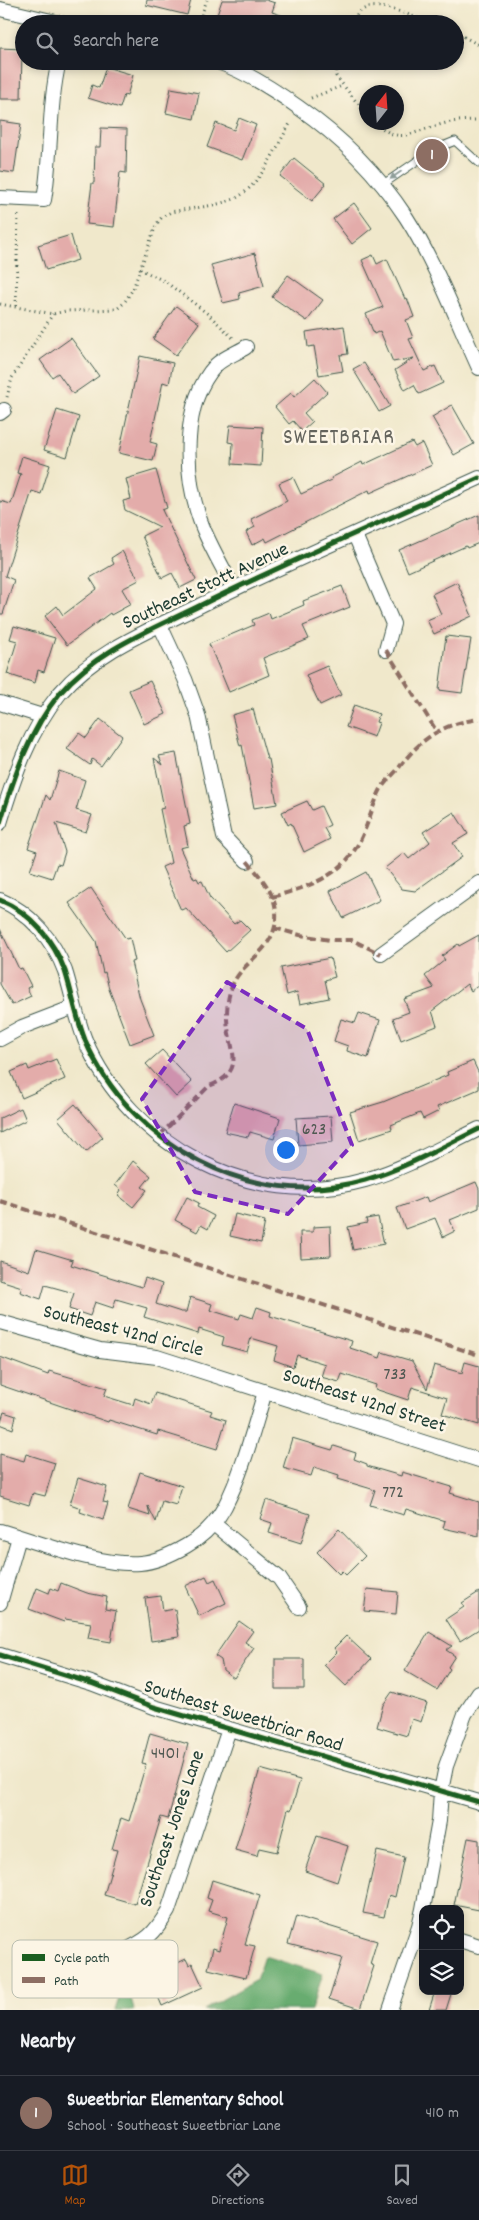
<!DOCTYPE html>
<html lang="en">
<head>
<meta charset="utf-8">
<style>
	:root { --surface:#171b24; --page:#20242c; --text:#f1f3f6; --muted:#9ea1a6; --line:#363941; --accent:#b45309 }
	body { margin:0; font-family:Dekko,sans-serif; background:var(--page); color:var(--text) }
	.controls { position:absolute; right:15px; bottom:15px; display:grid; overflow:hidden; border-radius:10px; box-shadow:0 2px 8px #0003 }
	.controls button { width:45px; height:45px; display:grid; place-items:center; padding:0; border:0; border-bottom:1px solid var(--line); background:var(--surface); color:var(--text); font:25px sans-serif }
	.compass { position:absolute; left:359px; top:85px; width:45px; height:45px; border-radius:50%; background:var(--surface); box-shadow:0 2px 8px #0003; rotate:17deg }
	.you { position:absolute; left:285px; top:1149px; width:18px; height:18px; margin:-12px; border:4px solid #fff; border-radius:50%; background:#1a73e8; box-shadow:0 0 0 8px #1a73e833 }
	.badge { display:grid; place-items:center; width:32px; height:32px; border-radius:50%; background:var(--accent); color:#fff; font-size:16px; font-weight:700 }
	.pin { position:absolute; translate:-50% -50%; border:2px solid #fff; box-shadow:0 1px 5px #0006 }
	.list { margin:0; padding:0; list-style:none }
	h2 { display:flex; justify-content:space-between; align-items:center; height:65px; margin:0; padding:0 20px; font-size:21px }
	h2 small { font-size:16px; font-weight:400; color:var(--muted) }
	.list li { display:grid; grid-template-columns:32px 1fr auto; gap:15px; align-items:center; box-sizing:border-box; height:75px; padding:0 20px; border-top:1px solid var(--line) }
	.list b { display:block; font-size:19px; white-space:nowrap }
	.list p { margin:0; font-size:16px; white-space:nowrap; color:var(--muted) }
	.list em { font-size:16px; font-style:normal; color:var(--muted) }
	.icon { flex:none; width:28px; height:28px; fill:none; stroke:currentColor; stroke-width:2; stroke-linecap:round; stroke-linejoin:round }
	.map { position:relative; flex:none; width:479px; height:2010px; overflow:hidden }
	.search { position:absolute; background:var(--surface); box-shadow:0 2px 8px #0003; left:15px; right:15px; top:15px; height:55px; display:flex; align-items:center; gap:12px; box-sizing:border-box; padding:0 18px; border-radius:28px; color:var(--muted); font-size:19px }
	.sheet { height:140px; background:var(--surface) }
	nav { display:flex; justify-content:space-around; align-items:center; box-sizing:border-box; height:70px; border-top:1px solid var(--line); background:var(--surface); font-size:14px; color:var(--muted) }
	nav a { display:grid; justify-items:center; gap:2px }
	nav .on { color:var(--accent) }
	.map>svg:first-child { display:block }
	.forest { fill:#68ac70; stroke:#447452 }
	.building { fill:#e3acaa }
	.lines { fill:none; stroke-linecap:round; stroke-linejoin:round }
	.lane-casing { stroke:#3e574b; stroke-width:9 }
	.street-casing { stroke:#3e574b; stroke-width:16 }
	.path { stroke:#3e574b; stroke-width:3; stroke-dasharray:1 4; stroke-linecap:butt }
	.lane { stroke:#fff; stroke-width:7 }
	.street { stroke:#fff; stroke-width:14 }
	.quiet { stroke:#8d6e63; stroke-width:4; stroke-dasharray:8 4; stroke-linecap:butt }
	.cycleway-casing { stroke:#fcf5e5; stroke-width:8 }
	.cycleway { stroke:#1b5e20; stroke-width:5 }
	.oneway { fill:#8f9e9a }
	.marked { fill:#7b2cbf; fill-opacity:0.2; stroke:#7b2cbf; stroke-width:4; stroke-dasharray:10 6; stroke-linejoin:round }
	.labels { text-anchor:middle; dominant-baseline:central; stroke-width:5; stroke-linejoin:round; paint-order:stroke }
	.number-label { font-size:18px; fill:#505952 }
	.street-label { font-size:20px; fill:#1f3d34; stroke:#fcf5e5 }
	.quarter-label { font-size:22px; letter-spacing:1px; fill:#64645d; stroke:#fcf5e5 }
	.key { fill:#fcf5e5; stroke:#babeb0; stroke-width:1 }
	.key-label { font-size:14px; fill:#1f3d34 }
</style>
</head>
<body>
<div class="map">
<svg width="479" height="2010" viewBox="0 0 479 2010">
	<rect width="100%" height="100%" fill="#fcf5e5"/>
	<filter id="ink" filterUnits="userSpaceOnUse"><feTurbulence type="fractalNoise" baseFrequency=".02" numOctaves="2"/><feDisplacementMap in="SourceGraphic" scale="10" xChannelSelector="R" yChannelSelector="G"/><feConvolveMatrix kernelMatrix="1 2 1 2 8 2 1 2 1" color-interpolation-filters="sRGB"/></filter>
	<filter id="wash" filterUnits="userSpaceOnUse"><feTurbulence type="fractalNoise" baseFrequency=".0096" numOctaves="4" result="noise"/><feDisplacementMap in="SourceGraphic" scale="20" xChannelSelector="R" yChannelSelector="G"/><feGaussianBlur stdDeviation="1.12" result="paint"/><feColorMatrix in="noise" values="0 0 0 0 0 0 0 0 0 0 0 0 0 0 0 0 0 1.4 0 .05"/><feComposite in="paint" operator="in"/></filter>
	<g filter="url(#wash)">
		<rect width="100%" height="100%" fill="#f0e8cb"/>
		<path class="forest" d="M264,1956L323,1974L311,2010H204L256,1980Z
			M143,1963L131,1999L134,2010H115L129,1969Z"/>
		<g id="blocks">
			<path class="building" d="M147,0H191L187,15L146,5Z
				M222,0H266L275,3L272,12L298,21V24H214Z
				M0,48L22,49L21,99H0Z
				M106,67L133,75L127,96L124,95L120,108L88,98L92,85L99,88Z
				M171,88L199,93L194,119L166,113Z
				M239,118L256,125L242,160L207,147L216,123L234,130Z
				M0,121L21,124L14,173L0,171Z
				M101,128L127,129L126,173L120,172L114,227L87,224L92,183H94L95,147H100Z
				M294,158L326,184L312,201L280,176Z
				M354,203L372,228L352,244L333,219Z
				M71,235L78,260L46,270L38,245Z
				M255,253L264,286L239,293L240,299L223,303L211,265Z
				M373,255L377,264L387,259L405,299L407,298L414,317L406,320L413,338L409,339L424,371L435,366L443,383L419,394L414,385L405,390L395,370L414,358L393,362L380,331L374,334L366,314L383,307L362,260Z
				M288,275L323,300L307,321L272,297Z
				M176,306L199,323L176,355L153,339Z
				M344,326L348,354L340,355L343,371L319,375L314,346L308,347L306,332Z
				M71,338L99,376L73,394L58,373L52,377L40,360Z
				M140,356L173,363L169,384L163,382L150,442L157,444L153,461L119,453Z
				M364,363L390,406L379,412L353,369Z
				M315,378L327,392L304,413L312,422L302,431L293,421L289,424L275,407L291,393L294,397Z
				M452,405L474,444L454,455L432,417Z
				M57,410L79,417L67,457L44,450Z
				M230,425L263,427L261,466L232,464L233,443L228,442Z
				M412,442L415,447L422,443L432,465L370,493L369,490L267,542L265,538L252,545L246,532L255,527L251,519L287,501L279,483L293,477L301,494L332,480L331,478L362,462L363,465Z
				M22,456L50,465L41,494L32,491L5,576L14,580L3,614H0V501L11,504L21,474L17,473Z
				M156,470L167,508L162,510L196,580L180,588L172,573L162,578L142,536L160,527L125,510L123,501L131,499L126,479Z
				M479,515V543L467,548L466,546L408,572L399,550Z
				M122,551L139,580L122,589L131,604L111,615L110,613L67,645L45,616L57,606L63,615L97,589L90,578L114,564L111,558Z
				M457,582L472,616L434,634L427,620L441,614L432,594Z
				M342,586L350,607L303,626L309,639L263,658L269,675L229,692L209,644L254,625L252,620L269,613L271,619L304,605L303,601Z
				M14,626L55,638L44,672L38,670L35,683L7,674L17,641L10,639Z
				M446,636L471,639L462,693L439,690Z
				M327,666L341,695L320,705L306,675Z
				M150,681L166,714L144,724L129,690Z
				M354,705L379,714L376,722L379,723L374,737L346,727Z
				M253,709L267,759H269L277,804L254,808L242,745L240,746L232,715Z
				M100,719L122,736L101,766L92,759L90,765L67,749L79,733L86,738Z
				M176,753L190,824L184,826L188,846L180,848L194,879L197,878L199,882L202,881L210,898L234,924L240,920L250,930L226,952L186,908L181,910L162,867L171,863L160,809L164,808L154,758L163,765L159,756Z
				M59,771L85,780L76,810L92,815L86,832L56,823L65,852L61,865L57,864L52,878L30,871L37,851L28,848L46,795L50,800Z
				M307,801L312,810L321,806L330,825L324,828L330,839L304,852L291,823L288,825L282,812Z
				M454,812L468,834L453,843L462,857L415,891L402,889L385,868L404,853L409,859L430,842L423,832Z
				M366,872L380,900L343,918L330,891Z
				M91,888L126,939L130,938L135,961L131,962L140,999L154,1035L130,1044L109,989L105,972L103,973L96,941L69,903Z
				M0,929L19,969L22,968L31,986L27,988L31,996L12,1005L0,984Z
				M479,935V985L471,991L467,984L432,1011L437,1026L401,1040L393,1018L409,1012L404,999L434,988L425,976L445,960L442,956L458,944L459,946Z
				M330,958L335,977L325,980L329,998L300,1004L297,992L287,995L281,968Z
				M359,1013L380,1020L368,1058L347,1051L348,1046L334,1041L341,1019L355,1023Z
				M162,1050L192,1082L176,1097L146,1064Z
				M56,1059L65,1079L22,1098L11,1072L27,1065L29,1070Z
				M473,1061L479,1074V1089L437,1107L439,1111L423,1119L420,1113L391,1125L392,1129L359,1140L350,1112L383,1102L448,1075L447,1072Z
				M234,1103L280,1118L274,1139L250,1132L248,1137L225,1132Z
				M75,1104L103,1137L86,1152L58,1119Z
				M21,1108L26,1120L0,1133V1118Z
				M331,1116L333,1142L298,1145L296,1118Z
				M133,1161L151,1176L142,1187L147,1190L133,1207L118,1195L121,1190L115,1185Z
				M476,1182L479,1189V1208L450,1220L455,1231L443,1237L435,1218L405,1229L397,1208L426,1197L428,1202Z
				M187,1197L199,1203L197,1207L214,1216L208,1229L201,1225L197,1232L175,1220Z
				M235,1214L265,1221L261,1243L230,1236Z
				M378,1217L384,1244L353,1250L348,1227L367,1223L366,1219Z
				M330,1226L331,1256L301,1258L300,1232H313V1227Z
				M36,1249L73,1260L71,1265L142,1287L145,1278L162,1284L156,1304L181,1312H186L190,1297L212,1304L210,1310L239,1319L241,1314L253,1318L257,1307L271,1312L270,1316L352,1341L350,1348L380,1358L382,1352L412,1361L427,1389L434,1365L462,1373L465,1362L479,1366V1425L442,1414L447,1398L412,1387L408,1400L375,1389L376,1385L342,1374L339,1382L321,1377L325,1364L297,1355L293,1367L274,1360L278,1346L251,1338L247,1352L222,1345L224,1337L199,1329L198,1334L144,1317L147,1308L116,1299L113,1308L95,1302L90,1316L69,1309L74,1293L45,1285L41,1299L20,1292L22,1287L0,1280V1261L29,1271Z
				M0,1357L48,1375L49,1371L107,1388L104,1396L133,1405L135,1398L151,1404L155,1393L212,1411L210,1415L226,1420L217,1449L158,1431L157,1435L109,1420L108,1422L0,1385Z
				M4,1412L16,1416L13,1429L0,1424Z
				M292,1438L332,1450L334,1446L356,1453L354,1459L367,1464V1466L401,1476L402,1472L452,1487L450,1493L479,1502V1536L443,1528L445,1521L406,1509L404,1515L370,1505L375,1490L338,1479L339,1475L314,1467L311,1476L283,1468Z
				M0,1454L24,1461L26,1454L55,1463L45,1496L33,1493L29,1505L0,1496Z
				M140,1472L182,1486L176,1505L162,1501L156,1522L148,1506L150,1516L128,1509Z
				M78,1478L107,1487L103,1502L108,1503L103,1520L80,1512L81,1508L70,1504Z
				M266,1500L310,1514L301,1543L269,1533L272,1523L260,1519Z
				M339,1529L365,1556L346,1575L342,1571L339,1574L317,1552Z
				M206,1576L209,1582L215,1579L226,1603L199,1616L185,1586Z
				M61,1583L87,1593L107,1597L105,1609L116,1611L111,1642L88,1638L91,1623L65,1619L64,1622L29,1609L37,1588L49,1593L51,1588L58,1591Z
				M367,1589L398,1592L396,1614L364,1611Z
				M479,1592V1629L460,1641L446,1619L464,1607L462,1603Z
				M161,1596L163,1611L175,1609L179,1637L151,1641L145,1598Z
				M239,1621L253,1631L245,1642L254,1648L234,1678L223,1670L221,1660L215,1656Z
				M429,1632L452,1646L446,1650L455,1656L448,1667L450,1669L437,1690L405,1671Z
				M346,1636L371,1659L346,1686L324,1665L337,1652L334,1648Z
				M275,1659H304V1689H275Z
				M392,1692L427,1703L421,1722L412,1719L407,1736L377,1727L383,1705Z
				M150,1733L188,1744L168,1819L161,1817L135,1904L104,1895L117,1850L112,1849L121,1818L129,1821L146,1764L142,1763Z
				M260,1769L300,1780L291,1810L288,1809L277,1852L259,1848L257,1856L235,1850Z
				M317,1836L348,1846L337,1882L305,1871Z
				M468,1838L479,1840V1910L454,1905Z
				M377,1851L404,1857L395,1897L389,1895L384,1917L363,1913Z
				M212,1880L260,1895L245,1944L255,1946L246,1978L208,1969L213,1948L219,1950L228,1917L208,1911L212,1900L207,1898Z
				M296,1916L377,1941L370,1964L374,1966L360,2009L329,1999L342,1958L288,1944Z
				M186,1959L189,1965L192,1963L203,1987L162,2006L152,1982L167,1975L165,1969Z
				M435,1991H452L446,2010H429Z"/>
		</g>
	</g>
	<g filter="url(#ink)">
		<use href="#blocks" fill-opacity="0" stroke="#3e574b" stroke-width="1"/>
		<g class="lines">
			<g class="lane-casing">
				<path id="lane" d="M382,185L433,150L455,141L479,163"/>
			</g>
			<g class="street-casing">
				<path id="street" d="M0,9L64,24
					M215,61C245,71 273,89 298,107C341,137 377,173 406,217C436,264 456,318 479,368
					M0,198L44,200C52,154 48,107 59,61
					M0,413L4,410
					M355,535L393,624L386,650
					M234,589C222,566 208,543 200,520C184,474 181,403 216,365C223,358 237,353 246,347
					M160,625L185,679L198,715L224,837L247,861
					M0,703L42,716
					M0,823C14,777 29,731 60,693C96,651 148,631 197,607C289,561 385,521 479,478
					M0,900C30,912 54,941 65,971C72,993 76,1017 85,1040C130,1145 252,1212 365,1180C404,1169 442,1147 479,1129
					M381,954L479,883
					M0,1039L22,1027L74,1007
					M0,1322L100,1350L157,1357L479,1460
					M214,1524L279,1578L299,1607
					M0,1531C41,1543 98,1566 140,1563C156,1562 172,1554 186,1546C202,1537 216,1523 225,1506C243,1471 253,1430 265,1392
					M0,1603L19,1537
					M0,1655L91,1683L154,1707L479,1802
					M423,1909L439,1821L441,1791L446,1766L465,1714L479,1693
					M460,1940L479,1946
					M122,1952C147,1940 154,1935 168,1911L229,1729
					M390,2010L419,1926L423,1909"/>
			</g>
			<path class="path" d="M198,24L207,0
				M351,24C355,18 358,12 364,9C380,0 417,19 433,24
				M455,32L479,45
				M338,61L336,76L366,114
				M311,98L342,86
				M375,122C399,145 409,133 436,126C450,121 464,120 479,120
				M140,269L166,282L208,314L233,338
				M0,304L53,314L66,311L117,309L124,303L133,289L156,225L162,217L171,212C191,208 212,207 231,200C258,192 277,145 291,122
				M16,306L18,213
				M7,397L12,378L53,314"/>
			<use href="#lane" class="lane"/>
			<use href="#street" class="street"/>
			<path class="quiet" d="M386,650L437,732
				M272,897C301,889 332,880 351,855C366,836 370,810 381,789C385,782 393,775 398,769C420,739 441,724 479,719
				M274,928L300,935L330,940H352L381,954
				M159,1136L209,1086C251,1070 226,1045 227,1015C227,1008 228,996 231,989C239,962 273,953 276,920C278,895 262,879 247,861
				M0,1201L479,1355"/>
			<g class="cycleway-casing">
				<path id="cycleway" d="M0,823C14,777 29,731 60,693C96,651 148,631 197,607C289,561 385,521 479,478
					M0,900C30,912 54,941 65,971C72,993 76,1017 85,1040C130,1145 252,1212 365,1180C404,1169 442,1147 479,1129
					M0,1655L91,1683L154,1707L479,1802"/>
			</g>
			<use href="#cycleway" class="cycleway"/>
		</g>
		<defs><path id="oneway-solid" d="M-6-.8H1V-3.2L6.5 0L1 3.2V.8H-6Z" transform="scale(1.25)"/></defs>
		<use class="oneway" href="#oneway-solid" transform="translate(396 175) rotate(145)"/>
	</g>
	<path class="marked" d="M227,982L307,1029L352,1145L288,1214L195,1192L142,1099Z"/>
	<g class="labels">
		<g class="number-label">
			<text x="314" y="1130">623</text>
			<text x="395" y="1375">733</text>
			<text x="393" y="1493">772</text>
			<text x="165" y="1754">4401</text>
		</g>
		<g class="street-label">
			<text transform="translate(206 587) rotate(-25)">Southeast Stott Avenue</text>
			<text transform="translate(123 1332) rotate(14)">Southeast 42nd Circle</text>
			<text transform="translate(364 1402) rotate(18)">Southeast 42nd Street</text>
			<text transform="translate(243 1717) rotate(17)">Southeast Sweetbriar Road</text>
			<text transform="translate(173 1829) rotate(-71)">Southeast Jones Lane</text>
		</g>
		<g class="quarter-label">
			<text x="339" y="438">SWEETBRIAR</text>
		</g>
	</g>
	<rect x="12" y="1940" width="166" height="58" rx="8" class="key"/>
	<rect x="22" y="1954" width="23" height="7" fill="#1b5e20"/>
	<rect x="22" y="1977" width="23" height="6" fill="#8d6e63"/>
	<g class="key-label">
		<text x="54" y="1962">Cycle path</text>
		<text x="54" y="1985">Path</text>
	</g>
</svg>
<div class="controls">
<button><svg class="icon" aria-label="locate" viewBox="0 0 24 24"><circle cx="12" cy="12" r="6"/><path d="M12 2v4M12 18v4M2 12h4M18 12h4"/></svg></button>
<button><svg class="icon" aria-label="layers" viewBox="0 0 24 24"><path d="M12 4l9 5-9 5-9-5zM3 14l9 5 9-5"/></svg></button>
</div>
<svg class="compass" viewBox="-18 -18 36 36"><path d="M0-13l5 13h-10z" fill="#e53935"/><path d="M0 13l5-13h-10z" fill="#9ea1a6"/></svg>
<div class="you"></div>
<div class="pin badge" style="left:432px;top:155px;background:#8d6e63">1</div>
<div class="search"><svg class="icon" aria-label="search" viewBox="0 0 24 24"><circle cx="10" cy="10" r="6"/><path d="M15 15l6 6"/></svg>Search here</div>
</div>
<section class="sheet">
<h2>Nearby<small></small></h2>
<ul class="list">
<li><span class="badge" style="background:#8d6e63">1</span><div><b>Sweetbriar Elementary School</b><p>School · Southeast Sweetbriar Lane</p></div><em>410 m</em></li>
</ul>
</section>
<nav>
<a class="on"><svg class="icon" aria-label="map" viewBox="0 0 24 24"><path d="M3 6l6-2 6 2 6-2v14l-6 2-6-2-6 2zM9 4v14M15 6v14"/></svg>Map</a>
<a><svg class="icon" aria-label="directions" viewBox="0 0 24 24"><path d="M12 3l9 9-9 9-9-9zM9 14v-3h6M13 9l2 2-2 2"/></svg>Directions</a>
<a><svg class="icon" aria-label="saved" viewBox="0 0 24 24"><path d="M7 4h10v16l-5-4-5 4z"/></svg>Saved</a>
</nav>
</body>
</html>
